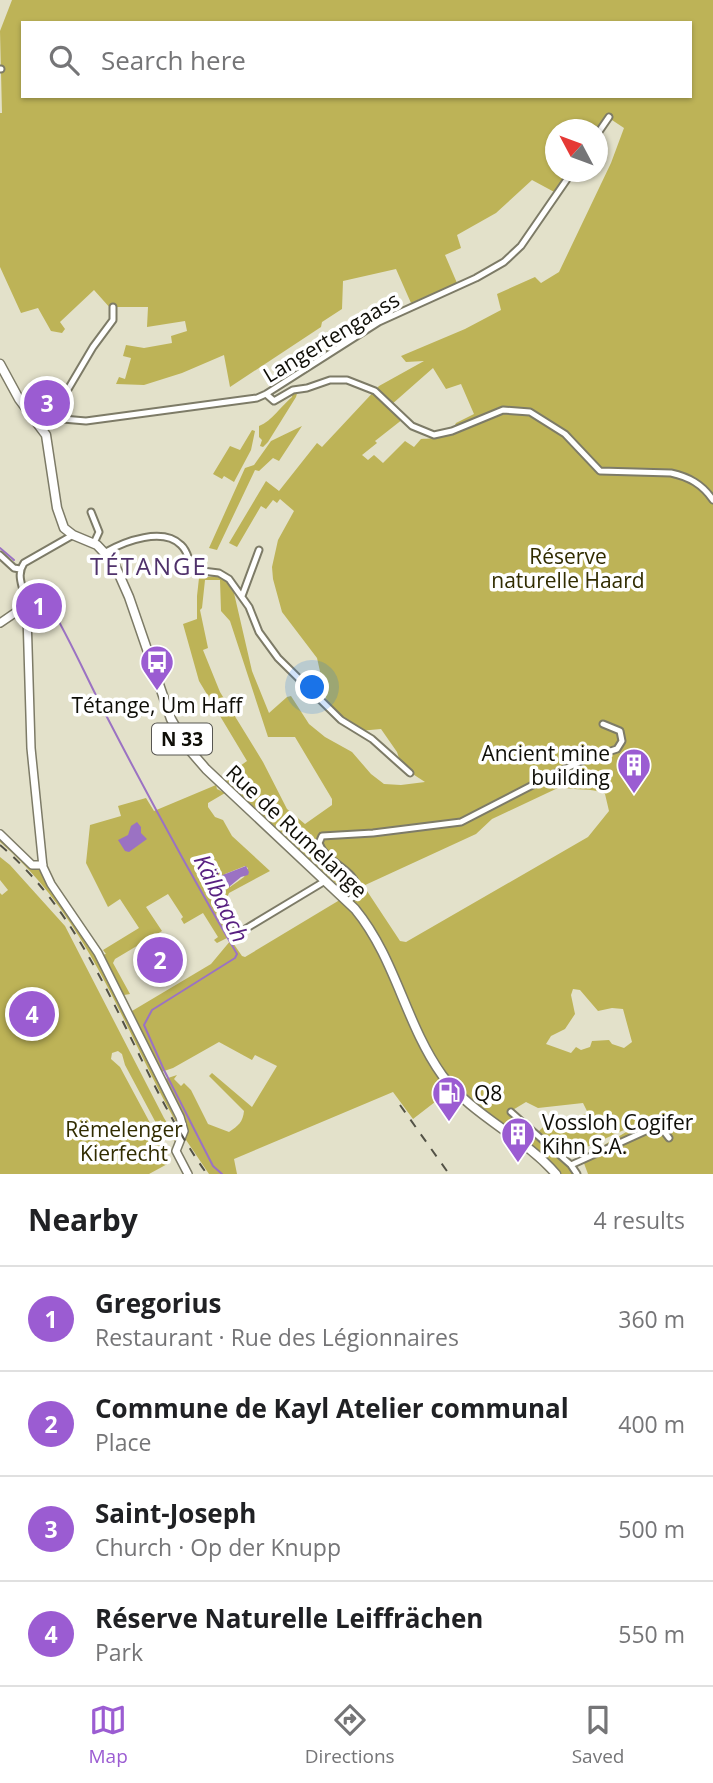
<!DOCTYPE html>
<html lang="en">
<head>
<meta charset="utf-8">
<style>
	:root { --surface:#fff; --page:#f6f6f6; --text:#202124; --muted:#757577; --line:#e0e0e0; --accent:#9b5cd2 }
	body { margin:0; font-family:"Open Sans",sans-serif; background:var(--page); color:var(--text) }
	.compass { position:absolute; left:545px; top:119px; width:63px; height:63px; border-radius:50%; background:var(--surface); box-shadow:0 2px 5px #0004; rotate:311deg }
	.you { position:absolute; left:313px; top:688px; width:24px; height:24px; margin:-18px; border:5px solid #fff; border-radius:50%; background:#1a73e8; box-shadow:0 0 0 10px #1a73e833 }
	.badge { display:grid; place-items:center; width:46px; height:46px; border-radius:50%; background:var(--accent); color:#fff; font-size:23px; font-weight:700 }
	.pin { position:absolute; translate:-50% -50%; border:4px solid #fff; box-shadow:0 2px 7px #0006 }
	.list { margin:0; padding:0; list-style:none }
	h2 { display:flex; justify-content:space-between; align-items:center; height:91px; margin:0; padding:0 28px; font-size:30px }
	h2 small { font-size:23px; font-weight:400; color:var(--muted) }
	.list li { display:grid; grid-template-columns:46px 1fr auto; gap:21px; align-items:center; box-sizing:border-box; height:105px; padding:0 28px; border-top:2px solid var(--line) }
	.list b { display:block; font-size:26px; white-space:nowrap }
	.list p { margin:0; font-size:23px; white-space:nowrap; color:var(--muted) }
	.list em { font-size:23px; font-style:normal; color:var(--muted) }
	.icon { flex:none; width:38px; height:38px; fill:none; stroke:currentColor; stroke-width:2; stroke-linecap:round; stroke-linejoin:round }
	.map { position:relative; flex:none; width:713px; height:1174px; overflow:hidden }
	.search { position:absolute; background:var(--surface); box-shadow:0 2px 5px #0004; left:21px; right:21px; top:21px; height:77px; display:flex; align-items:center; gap:18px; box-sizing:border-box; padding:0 24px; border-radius:0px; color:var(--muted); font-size:26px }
	.sheet { height:511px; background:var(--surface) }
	nav { display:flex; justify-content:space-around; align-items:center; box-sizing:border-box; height:98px; border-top:2px solid var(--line); background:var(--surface); font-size:19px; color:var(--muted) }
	nav a { display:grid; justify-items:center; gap:4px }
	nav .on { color:var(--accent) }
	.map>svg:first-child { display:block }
	.green { fill:#bdb357; fill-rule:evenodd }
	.water { fill:#9b72c3 }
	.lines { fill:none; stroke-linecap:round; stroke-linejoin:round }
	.stream { stroke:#9b72c3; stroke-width:2 }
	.street-casing { stroke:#7d7b67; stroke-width:9 }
	.secondary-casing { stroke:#7d7b67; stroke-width:10 }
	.primary-casing { stroke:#7d7b67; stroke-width:11 }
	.street { stroke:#fff; stroke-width:5 }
	.secondary { stroke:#fff; stroke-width:7 }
	.primary { stroke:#fff; stroke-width:8 }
	.rail { stroke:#535246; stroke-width:2; stroke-dasharray:9 9; stroke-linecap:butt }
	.labels { text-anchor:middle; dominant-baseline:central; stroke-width:7; stroke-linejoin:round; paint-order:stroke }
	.shield { fill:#fff; stroke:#575651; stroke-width:2 }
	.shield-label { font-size:19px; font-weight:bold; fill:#0f0e07 }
	.street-label { font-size:21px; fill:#0f0e07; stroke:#fff }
	.park-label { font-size:21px; fill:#312c00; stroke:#fff }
	.poi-label { font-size:21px; fill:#0f0e07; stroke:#fff; text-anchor:start }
	.water-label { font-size:23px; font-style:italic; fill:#571f80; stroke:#fff }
	.quarter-label { font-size:24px; letter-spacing:2px; fill:#4f316b; stroke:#fff }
</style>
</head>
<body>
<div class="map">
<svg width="713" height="1174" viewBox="0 0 713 1174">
	<rect width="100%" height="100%" fill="#e3e1ca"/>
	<path class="green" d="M12,0H713V1174H588L582,1158L650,1118L563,1158L577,1174H556L453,1088L413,1119L393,1092L234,1159L237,1174H209L184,1137L188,1128L165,1079L177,1075L174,1079L181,1086L184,1083L191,1090L208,1124L229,1132C238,1126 243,1122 244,1111L209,1076L212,1073L252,1107L277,1066L255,1055L252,1060L219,1042L173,1068L161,1072L132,1011L211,964L231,940L242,956L245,957L348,895L223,778L247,761L199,681L183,624L197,619V596L199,578L218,576L225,580L234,593L252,671L269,713L287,697L291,696L309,724L325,737L352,752L371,774L384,784L401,785L425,782L402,767L397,752L381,729L359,731L328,707L317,658L282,612L273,579L272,567L278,540L294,511L280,499L277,503L273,500L266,509L261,506L237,547L229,543L266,481L279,491L317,443L322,447L379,386L424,361L406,362L401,356L465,329L501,310L497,294L535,277L541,283L559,272L611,163L624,128L609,118L598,130H556V172H572L558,194L532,180L496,213L457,235L461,248L445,255L457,283L411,303L396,269L343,281L342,309L322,322L321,327L230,387L224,355L182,373L144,385L116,384L119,377L125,379L131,358L123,356L126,345L144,348L172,343L171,336L187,331L185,321L147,327L148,307H116L111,309L94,290L60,322L65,329L62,333L51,331L38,308L21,313L0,267V113H2L0,31ZM23,23H690V96H23ZM433,368L446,389L461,384L474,414L456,423C449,438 436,438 421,439L414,447L405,441L383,463L374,455L368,460L362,455L377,443L375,441L403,419L391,405ZM205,580H220L221,611L230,621L268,737H295L332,799V805L305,824L287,809L263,762L220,692L203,650L208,648L200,610L202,608ZM560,787C577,791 590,787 605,794L609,811L588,837L406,942L400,941L367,891H363V886L476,834L492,819ZM573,989L580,990L598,1011L612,1008L623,1009L632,1042L624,1048L612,1044L609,1040L592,1041L590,1047L581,1050L576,1047L571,1053L546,1044L551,1036L565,1029L575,1014L571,995ZM526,1102L538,1108L583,1103L588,1113L551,1124L548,1122L535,1135L511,1111Z
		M293,390H298L296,397L268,442L263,447L260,446L262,440L259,437V426C272,421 281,406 292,397Z
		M302,426L279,461L273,458L259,471L255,470L217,550L209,548L245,468L254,465L271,441Z
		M252,430L255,431L251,450L234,482L224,476L222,479L213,474L230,446L240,450Z
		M216,785L217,789L225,793L208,803V807L215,817L223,820L232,836L270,871L229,893L223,907L234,924L231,926L229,937L217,943L214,940L218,937L203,913L184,924L181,919L183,917L168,894L146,907L162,931L115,959L113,963L130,994L124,995L121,992L102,955L106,954L103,950L139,928L120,899L108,907L86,863L90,825L121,816L118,806L146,798L154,811ZM245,866L248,868L244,877L230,887L225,874Z
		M0,837L33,868L40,870L85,936L131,1023L181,1131C122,1028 92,922 0,842Z
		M0,857L10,865L65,926L164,1118L177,1139L175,1142L169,1132L164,1134L161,1120L156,1123L125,1065L122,1054L118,1051L112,1053L111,1059L120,1067L171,1162L149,1174H0V893L2,895L8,890L0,880Z"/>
	<path class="water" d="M137,822L141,827V833L147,839L129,852L125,851L118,840L128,835L131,826Z
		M246,866L249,872L248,875L241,877L224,891L219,886L220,876Z"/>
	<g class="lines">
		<path class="stream" d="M0,548L14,560
			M49,604C71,641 88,681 108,719C149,798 192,877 237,954L235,958L152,1010L144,1025L164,1070L213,1166L222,1174"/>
		<g class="street-casing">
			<path id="street" d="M0,69H1
				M598,133L609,117
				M266,394L274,401L293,390L307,388L330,380H347L375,391L412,426L434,435L452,431L503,410L530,412L565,434L600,471L671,473C689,477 702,484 713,500
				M51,418L86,421L257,398L266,394L379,322L476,278L504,262L521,246L572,172
				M41,426L51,418L93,347L113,320V307
				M91,512L99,532L94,543
				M106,552C125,541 163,527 181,545C189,552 188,562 194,570L219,573L229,579L249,607L259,632L278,658L341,720L372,739L410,773
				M0,555L14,568L20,569
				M242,596L259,550
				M22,608C30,592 13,580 24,563L73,535
				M348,902L358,891C356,868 326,864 319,843L322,836L373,833L461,822L554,774L586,759L617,749L622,741L620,731L603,724
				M242,931L235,930L234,937L241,938L242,931L325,881
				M511,1112L571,1165L577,1174
				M571,1165L659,1125L669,1138"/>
		</g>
		<g class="secondary-casing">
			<path id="secondary" d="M0,623L22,608L27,615L31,748L43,867L51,884L98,953L180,1117L184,1131L176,1151L188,1174
				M0,834L32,865H43"/>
		</g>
		<g class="primary-casing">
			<path id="primary" d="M0,364L19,399L46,435L57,508L64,528L73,535L97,545L114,563L129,597L171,719L187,747L206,769L355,909C396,959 405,1023 442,1075C472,1116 523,1136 556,1174"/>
		</g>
		<use href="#street" class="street"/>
		<use href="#secondary" class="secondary"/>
		<use href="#primary" class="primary"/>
		<path class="rail" d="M0,845C102,932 131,1068 207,1174
			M400,1105L449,1174"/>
	</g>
	<defs>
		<g id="bus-pin" transform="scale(1.75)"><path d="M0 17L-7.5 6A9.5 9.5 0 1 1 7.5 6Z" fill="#9b5cd2" stroke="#fff"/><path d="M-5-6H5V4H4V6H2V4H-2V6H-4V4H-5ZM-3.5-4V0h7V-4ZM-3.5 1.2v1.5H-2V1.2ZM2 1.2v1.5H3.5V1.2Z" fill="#fff"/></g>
		<g id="building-pin" transform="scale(1.75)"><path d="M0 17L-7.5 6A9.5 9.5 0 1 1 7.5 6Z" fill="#9b5cd2" stroke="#fff"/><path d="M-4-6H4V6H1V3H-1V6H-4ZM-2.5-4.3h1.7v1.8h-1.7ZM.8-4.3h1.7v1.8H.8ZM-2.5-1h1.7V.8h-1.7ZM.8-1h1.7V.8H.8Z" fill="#fff"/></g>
		<g id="fuel-pin" transform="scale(1.75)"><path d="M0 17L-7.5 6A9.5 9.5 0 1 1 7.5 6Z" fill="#9b5cd2" stroke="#fff"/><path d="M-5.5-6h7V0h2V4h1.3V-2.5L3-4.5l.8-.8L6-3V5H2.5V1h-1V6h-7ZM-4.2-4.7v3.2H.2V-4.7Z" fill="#fff"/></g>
	</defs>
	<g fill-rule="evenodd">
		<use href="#bus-pin" x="157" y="662"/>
		<use href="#building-pin" x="634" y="765"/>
		<use href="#fuel-pin" x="449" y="1093"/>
		<use href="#building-pin" x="518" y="1134"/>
	</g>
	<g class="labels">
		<rect class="shield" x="152" y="723.5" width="60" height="31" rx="5"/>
		<g class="shield-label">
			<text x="182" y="739">N 33</text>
		</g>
		<g class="street-label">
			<text transform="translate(331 337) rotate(-31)">Langertengaass</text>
			<text transform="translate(297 831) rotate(43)">Rue de Rumelange</text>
		</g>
		<g class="park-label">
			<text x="568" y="556">Réserve<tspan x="568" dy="24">naturelle Haard</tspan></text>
			<text x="124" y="1129">Rëmelenger<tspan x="124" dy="24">Kierfecht</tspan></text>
		</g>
		<g class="poi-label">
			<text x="157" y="705" text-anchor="middle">Tétange, Um Haff</text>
			<text x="610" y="753" text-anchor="end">Ancient mine<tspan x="610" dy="24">building</tspan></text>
			<text x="474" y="1093">Q8</text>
			<text x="542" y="1122">Vossloh Cogifer<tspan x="542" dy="24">Kihn S.A.</tspan></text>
		</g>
		<g class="water-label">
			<text transform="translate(222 898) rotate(64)">Kälbaach</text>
		</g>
		<g class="quarter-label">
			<text x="149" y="565">TÉTANGE</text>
		</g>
	</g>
</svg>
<svg class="compass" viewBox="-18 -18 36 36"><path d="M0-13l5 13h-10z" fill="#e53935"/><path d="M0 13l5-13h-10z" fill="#757577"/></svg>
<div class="you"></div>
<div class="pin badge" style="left:39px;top:606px">1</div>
<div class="pin badge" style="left:160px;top:960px">2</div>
<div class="pin badge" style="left:47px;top:403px">3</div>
<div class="pin badge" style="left:32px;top:1014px">4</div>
<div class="search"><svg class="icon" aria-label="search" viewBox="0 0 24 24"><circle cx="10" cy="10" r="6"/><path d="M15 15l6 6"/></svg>Search here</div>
</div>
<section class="sheet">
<h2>Nearby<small>4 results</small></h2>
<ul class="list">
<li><span class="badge">1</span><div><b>Gregorius</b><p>Restaurant · Rue des Légionnaires</p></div><em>360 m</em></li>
<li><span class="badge">2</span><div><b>Commune de Kayl Atelier communal</b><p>Place</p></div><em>400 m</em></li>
<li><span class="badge">3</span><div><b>Saint-Joseph</b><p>Church · Op der Knupp</p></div><em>500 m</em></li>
<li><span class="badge">4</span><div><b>Réserve Naturelle Leiffrächen</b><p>Park</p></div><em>550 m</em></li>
</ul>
</section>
<nav>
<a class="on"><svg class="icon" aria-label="map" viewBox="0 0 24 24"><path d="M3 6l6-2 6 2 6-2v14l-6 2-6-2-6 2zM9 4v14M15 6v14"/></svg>Map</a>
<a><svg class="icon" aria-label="directions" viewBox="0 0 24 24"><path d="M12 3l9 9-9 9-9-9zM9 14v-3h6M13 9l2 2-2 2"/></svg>Directions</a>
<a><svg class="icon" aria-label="saved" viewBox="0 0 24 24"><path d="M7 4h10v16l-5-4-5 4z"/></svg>Saved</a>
</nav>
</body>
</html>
